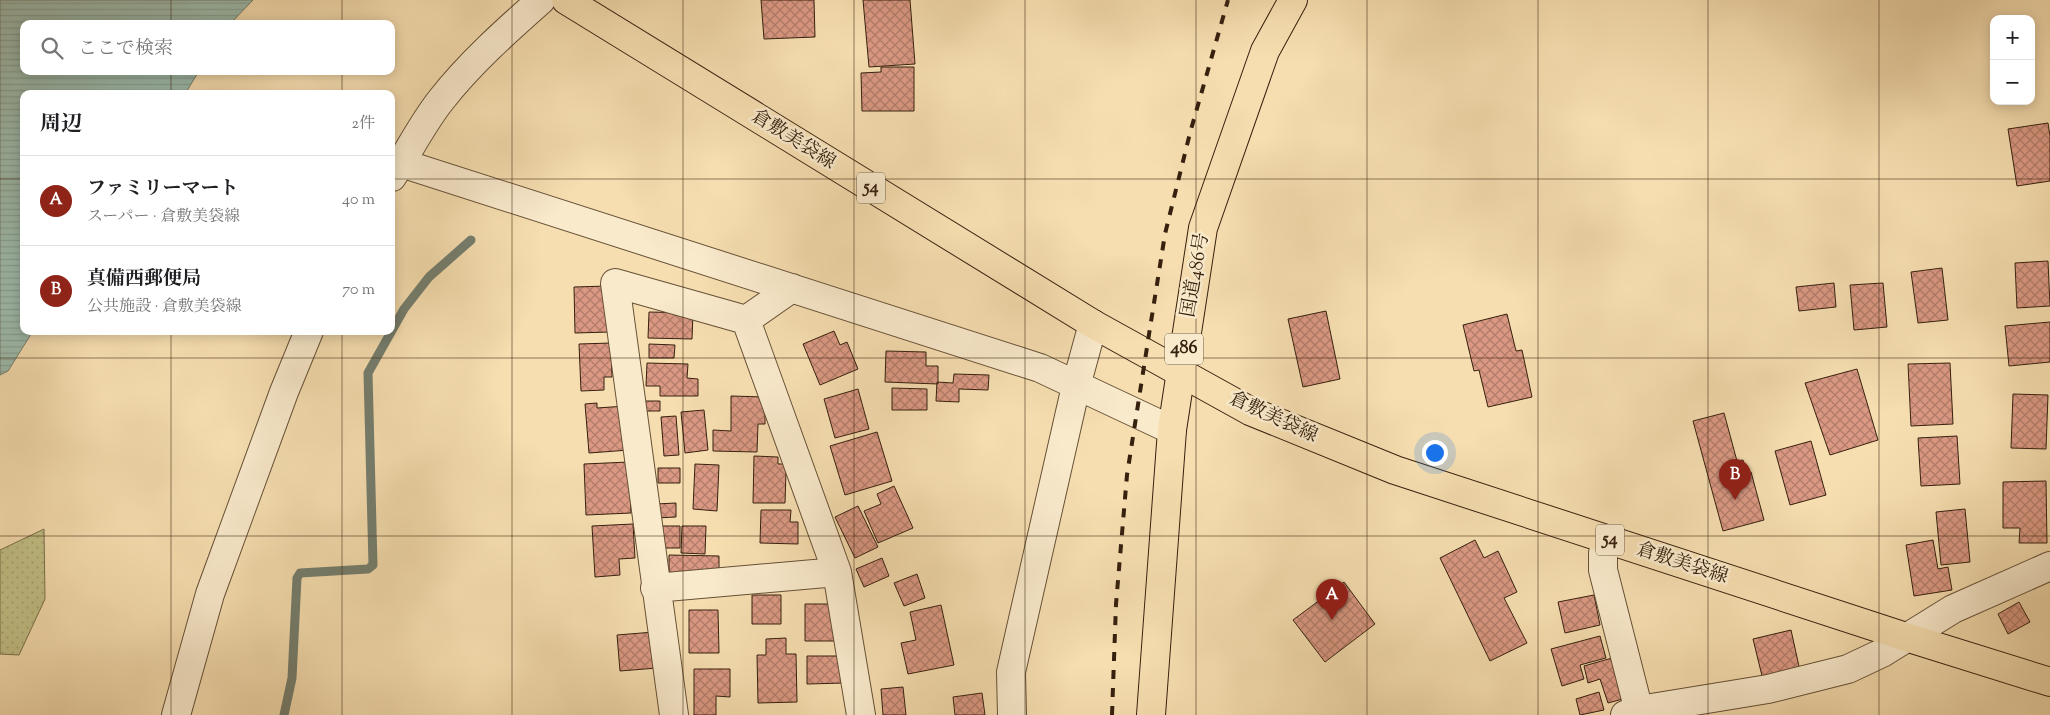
<!DOCTYPE html>
<html lang="ja">
<head>
<meta charset="utf-8">
<style>
	:root { --surface:#fff; --page:#f6f6f6; --text:#202124; --muted:#757577; --line:#e0e0e0; --accent:#8f2418 }
	body { margin:0; font-family:"Sorts Mill Goudy","Noto Serif JP",serif; background:var(--page); color:var(--text) }
	.controls { position:absolute; right:15px; top:15px; display:grid; overflow:hidden; border-radius:10px; box-shadow:0 2px 12px #0003 }
	.controls button { width:45px; height:45px; display:grid; place-items:center; padding:0; border:0; border-bottom:1px solid var(--line); background:var(--surface); color:var(--text); font:25px sans-serif }
	.you { position:absolute; left:1434px; top:452px; width:18px; height:18px; margin:-12px; border:4px solid #fff; border-radius:50%; background:#1a73e8; box-shadow:0 0 0 8px #1a73e833 }
	.badge { display:grid; place-items:center; width:32px; height:32px; border-radius:50%; background:var(--accent); color:#fff; font-size:16px; font-weight:700 }
	.pin { position:absolute; translate:-50% -41px; filter:drop-shadow(0 1px 2px #0008) }
	.pin::after { content:''; position:absolute; top:26px; width:18px; height:15px; background:inherit; clip-path:polygon(0 0,100% 0,50% 100%) }
	.list { margin:0; padding:0; list-style:none }
	h2 { display:flex; justify-content:space-between; align-items:center; height:65px; margin:0; padding:0 20px; font-size:21px }
	h2 small { font-size:16px; font-weight:400; color:var(--muted) }
	.list li { display:grid; grid-template-columns:32px 1fr auto; gap:15px; align-items:center; box-sizing:border-box; height:90px; padding:0 20px; border-top:1px solid var(--line) }
	.list b { display:block; font-size:19px; white-space:nowrap }
	.list p { margin:0; font-size:16px; white-space:nowrap; color:var(--muted) }
	.list em { font-size:16px; font-style:normal; color:var(--muted) }
	.icon { flex:none; width:28px; height:28px; fill:none; stroke:currentColor; stroke-width:2; stroke-linecap:round; stroke-linejoin:round }
	.map { position:relative; flex:none; width:2050px; height:715px; overflow:hidden }
	.search { position:absolute; background:var(--surface); box-shadow:0 2px 12px #0003; left:20px; top:20px; width:375px; height:55px; display:flex; align-items:center; gap:12px; box-sizing:border-box; padding:0 18px; border-radius:10px; color:var(--muted); font-size:19px }
	.panel { position:absolute; background:var(--surface); box-shadow:0 2px 12px #0003; left:20px; top:90px; width:375px; height:245px; border-radius:10px }
	.map>svg:first-child { display:block }
	.green { fill:url(#green-dots); stroke:#7c704a }
	.water { fill:url(#water-rules); stroke:#747e6e }
	.lines { fill:none; stroke-linecap:round; stroke-linejoin:round }
	.stream { stroke:#747e6e; stroke-width:9 }
	.building { fill:url(#building-cross-hatch); stroke:#36200e }
	.minor-casing { stroke:#665036; stroke-width:30 }
	.primary-casing { stroke:#36200e; stroke-width:30 }
	.trunk-casing { stroke:#36200e; stroke-width:30 }
	.minor { stroke:#f9eacc; stroke-width:28 }
	.primary { stroke:#f6deb0; stroke-width:28 }
	.trunk { stroke:#f6deb0; stroke-width:28 }
	.rail { stroke:#36200e; stroke-width:4; stroke-dasharray:9 9; stroke-linecap:butt }
	.grid { fill:none; stroke:#36200e; stroke-width:1; stroke-opacity:0.55 }
	.labels { text-anchor:middle; dominant-baseline:central; stroke-width:5; stroke-linejoin:round; paint-order:stroke }
	.shield { fill:#f9eacc; stroke:#705d47; stroke-width:1 }
	.shield-label { font-size:18px; font-weight:bold; fill:#36200e }
	.street-label { font-size:19px; fill:#36200e; stroke:#f9eacc }
</style>
</head>
<body>
<div class="map">
<svg width="2050" height="715" viewBox="0 0 2050 715">
	<defs>
		<pattern id="green-dots" width="8" height="8" patternUnits="userSpaceOnUse" patternTransform="scale(1.25)"><rect width="8" height="8" fill="#c2c087"/><path d="M2 2h.1M6 6h.1" fill="none" stroke="#a7a573" stroke-width="1.8" stroke-linecap="round"/></pattern>
		<pattern id="water-rules" width="6" height="5" patternUnits="userSpaceOnUse" patternTransform="scale(1.25)"><rect width="6" height="5" fill="#9dbcae"/><path d="M0 2.5h6" fill="none" stroke="#88a194"/></pattern>
		<pattern id="building-cross-hatch" width="8" height="8" patternUnits="userSpaceOnUse" patternTransform="scale(1.25)"><rect width="8" height="8" fill="#db9983"/><path d="M0 0l8 8M0 8l8-8" fill="none" stroke="#b27c6a"/></pattern>
	</defs>
	<rect width="100%" height="100%" fill="#f6deb0"/>
	<filter id="stains"><feTurbulence type="fractalNoise" baseFrequency=".004" numOctaves="4"/><feColorMatrix values="0 0 0 0 .2 0 0 0 0 .09 0 0 0 0 .02 0 0 0 .5 -.17"/></filter>
	<radialGradient id="worn" r=".72"><stop offset=".6" stop-color="#630" stop-opacity="0"/><stop offset="1" stop-color="#630" stop-opacity=".3"/></radialGradient>
	<path class="green" d="M44,529L45,599L19,655L0,654V550Z"/>
	<path class="water" d="M0,0H253L230,24H24V71H199L185,94H24V331H33L8,371L0,375Z"/>
	<g class="lines">
		<path class="stream" d="M284,715L292,678L297,578L300,573L368,569L373,565L368,373L404,309L429,277L471,240"/>
	</g>
	<path class="building" d="M761,0H814L815,37L764,39Z
		M863,0H910L915,64L869,67Z
		M881,67H914V111H862L861,73L881,72Z
		M2048,123L2050,136V181L2017,186L2008,129Z
		M2048,261L2050,306L2017,308L2015,263Z
		M1942,268L1948,320L1918,323L1911,272Z
		M1834,283L1836,307L1799,311L1796,287Z
		M1883,283L1887,327L1854,330L1850,285Z
		M608,286L610,332L575,333L574,287Z
		M1326,311L1340,379L1303,387L1288,319Z
		M649,312L693,313L692,339L648,338Z
		M1507,314L1516,351L1522,350L1532,397L1488,407L1479,370L1474,371L1463,325Z
		M2050,322V362L2009,366L2005,326Z
		M834,331L840,345L847,342L858,369L820,385L803,344Z
		M611,343L612,377H604V390L581,391L579,344Z
		M649,344L675,345L674,358H649Z
		M886,351L926,352V366H938V384L885,382Z
		M647,363L688,364L687,378L698,379V396H660V386H646Z
		M1950,363L1953,424L1911,426L1908,364Z
		M1857,369L1878,440L1830,455L1805,383Z
		M954,374L989,375L988,390L959,389V402L936,401L937,382L953,383Z
		M892,388L927,389V410H892Z
		M858,389L869,429L835,438L824,399Z
		M2013,394L2048,395L2046,449L2011,448Z
		M731,396L765,397V424H758L757,452L713,451V430L731,431Z
		M640,401H660V411H640Z
		M597,403V408L626,406L629,450L589,453L585,404Z
		M704,410L708,450L685,453L681,412Z
		M1724,413L1737,461L1743,460L1747,473L1751,472L1764,520L1723,531L1693,421Z
		M676,416L679,455L664,456L661,417Z
		M877,432L892,481L845,495L830,446Z
		M1957,436L1960,484L1921,486L1918,438Z
		M1811,441L1826,495L1790,505L1775,451Z
		M754,456L778,457V464H789V471H786L785,503H753Z
		M629,462L631,513L586,515L584,464Z
		M695,464L719,465L717,511L693,509Z
		M658,468H680V483H658Z
		M2046,481L2047,543H2019L2020,528H2003V482Z
		M894,486L913,528L878,543L864,511L881,504L877,494Z
		M676,503V517L656,518V504Z
		M858,506L878,547L855,558L835,517Z
		M1965,509L1970,562L1941,565L1936,512Z
		M761,510H791L790,522H798V544L760,543Z
		M633,524L635,558L619,559L620,575L595,577L592,526Z
		M658,526H680V548H658Z
		M682,526H706L705,554L681,553Z
		M1475,540L1484,558L1498,551L1517,592L1504,598L1527,643L1490,661L1440,558Z
		M1933,540L1938,569L1948,567L1952,590L1914,596L1906,545Z
		M669,555L719,556V576L669,575Z
		M882,558L889,576L864,587L856,569Z
		M917,574L925,598L904,606L894,583Z
		M1344,582L1375,624L1325,662L1293,620Z
		M752,595H781V624H752Z
		M1594,595L1600,625L1565,633L1558,602Z
		M2019,602L2030,622L2008,634L1998,614Z
		M805,604H835V641H805Z
		M941,605L954,665L908,674L901,643L916,640L910,612Z
		M689,610H718L719,653H689Z
		M1791,630L1800,671L1763,680L1753,639Z
		M654,632L657,668L620,671L617,635Z
		M1600,636L1606,658L1580,665L1584,679L1562,686L1551,649Z
		M786,638V654H796L797,702L758,703L757,655H766V639Z
		M807,656H844V683L807,684Z
		M1619,656L1630,697L1608,703L1600,679L1588,683L1584,666Z
		M694,669H730V697L716,696V715H694Z
		M903,687L906,715H883L881,689Z
		M1599,692L1604,710L1580,715L1576,699Z
		M982,693L985,715H955L953,697Z"/>
	<g class="lines">
		<g class="minor-casing">
			<path id="minor" d="M401,163L1040,368L1172,430
				M392,177C409,151 422,124 441,100C470,63 506,31 541,0
				M746,320L837,572
				M1607,539L1603,553V570L1640,715
				M655,588L837,572L861,715
				M176,715L210,594L284,392L309,331
				M674,715L615,283L746,320L792,288
				M1012,715L1011,672L1076,386L1093,324
				M1625,715L1639,710L1768,689L1848,669L1882,653L1953,609L2050,566"/>
		</g>
		<g class="primary-casing">
			<path id="primary" d="M566,0L1093,324L1250,411L1395,470L1909,638L2050,682"/>
		</g>
		<g class="trunk-casing">
			<path id="trunk" d="M1151,715L1172,430L1203,228L1265,51L1293,0"/>
		</g>
		<use href="#minor" class="minor"/>
		<use href="#primary" class="primary"/>
		<use href="#trunk" class="trunk"/>
		<path class="rail" d="M1112,715L1116,604L1127,475L1150,328L1165,234L1190,133L1228,0"/>
	</g>
	<path class="grid" d="M171,0V24M342,0V24M512,0V715M683,0V715M854,0V715M1025,0V715M1196,0V715M1367,0V715M1538,0V715M1708,0V715M1879,0V715M171,71V94M342,71V94M0,179H24M391,179H2050M171,331V715M342,331V715M0,358H2050M0,536H2050"/>
	<g class="labels">
		<g class="shield">
			<rect x="857" y="172.5" width="28" height="31" rx="4"/>
			<rect x="1165" y="333.5" width="38" height="31" rx="4"/>
			<rect x="1596" y="524.5" width="28" height="31" rx="4"/>
		</g>
		<g class="shield-label">
			<text x="871" y="188">54</text>
			<text x="1184" y="349">486</text>
			<text x="1610" y="540">54</text>
		</g>
		<g class="street-label">
			<text transform="translate(793 140) rotate(32)">倉敷美袋線</text>
			<text transform="translate(1196 275) rotate(-80)">国道486号</text>
			<text transform="translate(1273 418) rotate(25)">倉敷美袋線</text>
			<text transform="translate(1682 564) rotate(18)">倉敷美袋線</text>
		</g>
	</g>
	<rect width="100%" height="100%" filter="url(#stains)"/>
	<rect width="100%" height="100%" fill="url(#worn)"/>
</svg>
<div class="controls">
<button>+</button>
<button>−</button>
</div>
<div class="you"></div>
<div class="pin badge" style="left:1332px;top:620px">A</div>
<div class="pin badge" style="left:1735px;top:500px">B</div>
<div class="search"><svg class="icon" aria-label="search" viewBox="0 0 24 24"><circle cx="10" cy="10" r="6"/><path d="M15 15l6 6"/></svg>ここで検索</div>
<section class="panel">
<h2>周辺<small>2件</small></h2>
<ul class="list">
<li><span class="badge">A</span><div><b>ファミリーマート</b><p>スーパー · 倉敷美袋線</p></div><em>40 m</em></li>
<li><span class="badge">B</span><div><b>真備西郵便局</b><p>公共施設 · 倉敷美袋線</p></div><em>70 m</em></li>
</ul>
</section>
</div>
</body>
</html>
